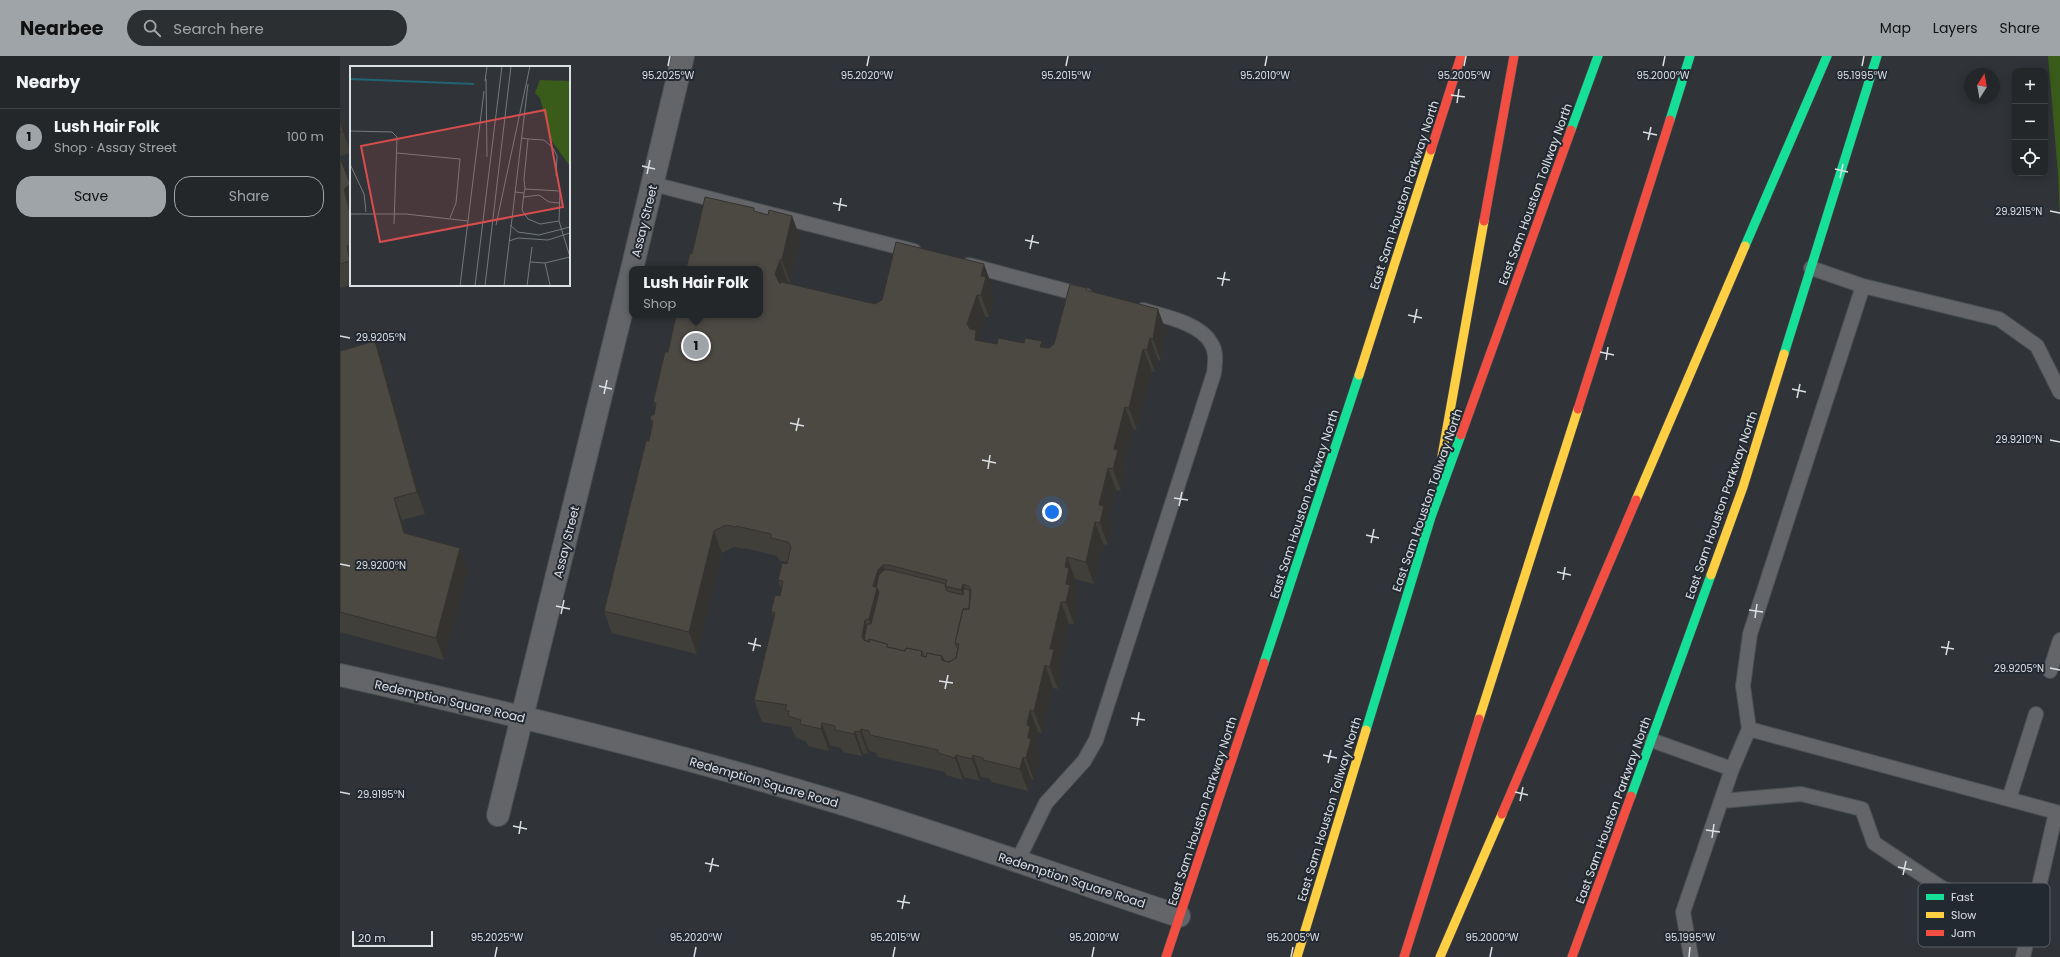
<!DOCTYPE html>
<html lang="en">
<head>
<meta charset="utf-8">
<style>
	:root { --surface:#24272a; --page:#2c2f32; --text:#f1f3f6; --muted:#a3a5a8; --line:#414447; --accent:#9fa4a8 }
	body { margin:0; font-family:Poppins,sans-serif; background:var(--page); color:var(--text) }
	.controls { position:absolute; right:12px; top:12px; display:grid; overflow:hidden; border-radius:8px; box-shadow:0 2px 10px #0003 }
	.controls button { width:36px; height:36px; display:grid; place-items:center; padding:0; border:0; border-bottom:1px solid var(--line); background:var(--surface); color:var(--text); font:20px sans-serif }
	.compass { position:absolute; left:1624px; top:12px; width:36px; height:36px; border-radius:50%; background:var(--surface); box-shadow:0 2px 10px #0003; rotate:11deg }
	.scale { position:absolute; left:12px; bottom:10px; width:81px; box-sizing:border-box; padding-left:4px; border:2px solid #dbe0e5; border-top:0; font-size:11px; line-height:14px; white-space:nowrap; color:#dbe0e5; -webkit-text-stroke:3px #232931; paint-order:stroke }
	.you { position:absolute; left:712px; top:456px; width:14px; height:14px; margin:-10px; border:3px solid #fff; border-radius:50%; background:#1a73e8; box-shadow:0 0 0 6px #1a73e833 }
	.badge { display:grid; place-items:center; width:26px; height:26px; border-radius:50%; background:var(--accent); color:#111; font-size:13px; font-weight:700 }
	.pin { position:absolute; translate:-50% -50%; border:2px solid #fff; box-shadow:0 1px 4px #0006 }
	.popup { position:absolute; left:289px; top:210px; width:134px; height:52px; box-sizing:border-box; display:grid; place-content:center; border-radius:8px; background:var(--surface); filter:drop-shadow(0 1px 3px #0005); font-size:13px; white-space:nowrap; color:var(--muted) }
	.popup b { font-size:15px; color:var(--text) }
	.popup::after { content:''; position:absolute; left:50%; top:100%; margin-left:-8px; border:8px solid transparent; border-top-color:var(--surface) }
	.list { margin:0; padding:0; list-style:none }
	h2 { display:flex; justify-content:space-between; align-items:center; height:52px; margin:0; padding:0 16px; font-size:17px }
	h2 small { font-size:13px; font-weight:400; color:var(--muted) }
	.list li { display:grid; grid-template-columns:26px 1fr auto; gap:12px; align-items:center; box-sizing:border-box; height:56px; padding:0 16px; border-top:1px solid var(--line) }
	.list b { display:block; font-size:15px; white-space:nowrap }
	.list p { margin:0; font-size:13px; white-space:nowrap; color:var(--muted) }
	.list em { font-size:13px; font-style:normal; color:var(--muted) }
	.actions { display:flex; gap:8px; padding:12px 16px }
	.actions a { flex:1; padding:9px 0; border:1px solid var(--accent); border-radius:16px; text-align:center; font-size:14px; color:var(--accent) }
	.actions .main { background:var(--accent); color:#111 }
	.icon { flex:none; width:22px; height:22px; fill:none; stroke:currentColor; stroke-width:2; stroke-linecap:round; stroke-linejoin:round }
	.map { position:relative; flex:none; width:1720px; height:901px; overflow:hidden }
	header { display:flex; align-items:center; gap:24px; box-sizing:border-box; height:56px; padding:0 20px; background:var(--accent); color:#111 }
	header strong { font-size:19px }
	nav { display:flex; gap:22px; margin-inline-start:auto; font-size:14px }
	.search { width:280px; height:36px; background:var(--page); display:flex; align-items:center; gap:10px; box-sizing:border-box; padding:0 14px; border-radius:22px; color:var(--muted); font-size:15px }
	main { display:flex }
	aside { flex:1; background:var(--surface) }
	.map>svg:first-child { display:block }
	.green { fill:#3a5c1a }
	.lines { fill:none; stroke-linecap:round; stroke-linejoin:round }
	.lane-casing { stroke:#4c5053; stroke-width:16 }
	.street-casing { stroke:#4c5053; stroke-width:24 }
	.fast-casing { stroke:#4c5053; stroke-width:10 }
	.slow-casing { stroke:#4c5053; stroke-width:10 }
	.jam-casing { stroke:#4c5053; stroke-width:10 }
	.lane { stroke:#636568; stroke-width:14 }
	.street { stroke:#636568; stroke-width:22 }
	.fast { stroke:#16e098; stroke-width:9 }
	.slow { stroke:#ffcf43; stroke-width:9 }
	.jam { stroke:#f24e42; stroke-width:9 }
	.wall { fill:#413f3a }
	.shaded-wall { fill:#35332f }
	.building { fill:#4c4943; stroke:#35332f; fill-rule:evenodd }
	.ticks { fill:none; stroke:#dbe0e5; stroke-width:1.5 }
	.labels { text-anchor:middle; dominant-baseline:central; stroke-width:4; stroke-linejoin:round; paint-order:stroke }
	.street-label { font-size:12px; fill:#dbe0e5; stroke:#232931 }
	.inset-river { fill:none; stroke:#226374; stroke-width:2 }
	.inset-road { fill:none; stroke:#74797d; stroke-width:1 }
	.view { fill:#d74d4e; fill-opacity:0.15; stroke:#d74d4e; stroke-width:2 }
	.inset-edge { fill:none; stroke:#dbe0e5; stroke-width:2 }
	.key { fill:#232931; stroke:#5a6067; stroke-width:1 }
	.key-label { font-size:11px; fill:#dbe0e5 }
	.ticks-label { font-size:10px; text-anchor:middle; fill:#dbe0e5; stroke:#232931; stroke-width:4; stroke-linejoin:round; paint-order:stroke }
</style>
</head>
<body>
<header>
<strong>Nearbee</strong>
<div class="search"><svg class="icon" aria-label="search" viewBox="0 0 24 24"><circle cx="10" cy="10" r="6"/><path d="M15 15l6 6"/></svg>Search here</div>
<nav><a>Map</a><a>Layers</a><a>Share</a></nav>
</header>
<main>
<aside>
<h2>Nearby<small></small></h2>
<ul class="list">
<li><span class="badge">1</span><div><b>Lush Hair Folk</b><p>Shop · Assay Street</p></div><em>100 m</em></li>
</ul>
<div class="actions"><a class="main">Save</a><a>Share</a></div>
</aside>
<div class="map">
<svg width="1720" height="901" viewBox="0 0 1720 901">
	<rect width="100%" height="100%" fill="#303438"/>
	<path class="green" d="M1708,0H1720V167L1718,117Z"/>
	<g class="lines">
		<g class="lane-casing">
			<path id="lane" d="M313,128L574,195
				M629,209L746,240
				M1523,230L1659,263L1697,290L1720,336
				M1710,615L1720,584
				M1409,673L1403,630L1410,578L1523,230L1471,212
				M1311,684L1392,713L1343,856L1351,901
				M1392,713L1409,673L1716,756L1683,901
				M1669,743L1696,658
				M1381,745L1461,738L1522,753L1534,787L1602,832L1692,861
				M677,806L706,747L744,705L756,684L874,317C875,307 877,296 871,287C860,267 823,260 803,254"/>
		</g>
		<g class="street-casing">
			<path id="street" d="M292,213L343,0
				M0,619C166,656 331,696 493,745C610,780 724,822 839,860
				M158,759L292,213"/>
		</g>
		<g class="fast-casing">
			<path id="fast" d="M1330,64L1350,0
				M1231,74L1258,0
				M1405,190L1487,0
				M1444,298L1537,0
				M924,607L1019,319
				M1026,674L1091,461L1121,379
				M1291,740L1371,519"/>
		</g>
		<g class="slow-casing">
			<path id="slow" d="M1019,319L1091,94
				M1102,400L1144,165
				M1296,444L1405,190
				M1371,519L1403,431L1444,298
				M1139,663L1238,353
				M957,901L1026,674
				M1100,901L1162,758"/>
		</g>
		<g class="jam-casing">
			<path id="jam" d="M1091,94L1121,0
				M1144,165L1174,0
				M1238,353L1330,64
				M1121,379L1231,74
				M1162,758L1296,444
				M826,901L924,607
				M1064,901L1139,663
				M1232,901L1291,740"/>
		</g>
		<use href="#lane" class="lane"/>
		<use href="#street" class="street"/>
		<use href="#fast" class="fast"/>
		<use href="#slow" class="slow"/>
		<use href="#jam" class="jam"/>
	</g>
	<path class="wall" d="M0,56L11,97L0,100Z
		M0,101L11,131V229L0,232Z
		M416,156L428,159L452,160L460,182L450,226H448L447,227L535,248L652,230L651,236L654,243L649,261H645L639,280L640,285L657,288L702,285L704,291L709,292L714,288L748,235L826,275L821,305L818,304L815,316L812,315L797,374L793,373L783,410L786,416L781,435L776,434L769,463L772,472L768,489L763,488L754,528L735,523V526L738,534L735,543L738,551L734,568H729L720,609L722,615L718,633L713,632L702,677L698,676L696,686L698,692L697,700L699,705L694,724L691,723L688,735L651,726L650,723L641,721L640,725L624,721L623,724L606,719L605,716L538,701L536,697L529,695L528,698L523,697L522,700L503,696L501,692L490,689L489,695L468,690L466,685L456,682L451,671L422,666L414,644L434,561L431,555L440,540L441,533L438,524L447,508L448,506L439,504L437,500L404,492V493L394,491L382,497L357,598L272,577L264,555L309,385L312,368L310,363L314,359L315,351L313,346L328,296L352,198Z
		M0,295L43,307L85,458L62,464L66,478L120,492L128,514L104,604L0,576Z"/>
	<path class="shaded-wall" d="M0,56L11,97L3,75L0,65Z
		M10,128L11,131V161L4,133Z
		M452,160L460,182L450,226L442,204Z
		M7,190L11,202V207L10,205Z
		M440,204L448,226L443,240L435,218Z
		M644,208L652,230L651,236L654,243L649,261L641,239V220Z
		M637,239L645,261L639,280L644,296L643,306L627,268Z
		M818,253L826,275L821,305L813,283Z
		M810,282L818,304L815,316L807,294Z
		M35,285L43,307L85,458L77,436Z
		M702,285L710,307L700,291Z
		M803,293L812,315L797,374L789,352Z
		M785,351L793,373L783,410L786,416L781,435L773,413L774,393Z
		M768,412L776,434L769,463L772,472L768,489L760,467L759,449Z
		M54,442L62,464L72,499L64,477Z
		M755,466L763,488L754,528L746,506Z
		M374,475L382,497L357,598L349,576Z
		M120,492L128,514L104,604L96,582Z
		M727,501L735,523V526L738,534L735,543L738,551L734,568L726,546L725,511Z
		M543,509L551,531L537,586L529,563L533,530L538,514Z
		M623,528L631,550L629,556L621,534Z
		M721,546L729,568L720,609L722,615L718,633L710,611V593Z
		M525,564L533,586L526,589L522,581Z
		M705,609L713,632L702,677L694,655Z
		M690,654L698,676L696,686L698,692L697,700L699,705L694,724L686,702L688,682L687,669Z
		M482,667L490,689L489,695L481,673Z
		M521,673L529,695L528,698L520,676Z
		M515,675L523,697L522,700L514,678Z
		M616,699L624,721L623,724L615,702Z
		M633,699L641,721L640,725L632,703Z
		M683,701L691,723L688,735L680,713Z"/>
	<path class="building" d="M0,65L3,75L0,76Z
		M0,101L10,128L4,133L11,161V189L7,190L10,205L0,208Z
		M365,141L414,152V155L428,159L429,154L452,160L442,204H440L435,218L440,228L442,226L535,248L542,244L556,186L644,208L641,220L646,221L641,239H637L627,268L630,273L636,274L635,284L657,288L658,282L684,287L685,282L702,285L700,291L709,292L714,288L730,228L747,232L746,234L818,253L813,283L810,282L807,294L803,293L789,352L785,351L774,393L778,394L773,413L768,412L759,449L764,450L760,467L755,466L746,506L727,501L725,511L729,512L726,528L730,529L726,546H721L710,593H714L710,611L705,609L694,655L690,654L687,669L690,670L688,682L691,683L686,702L683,701L680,713L643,704V702L633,699L632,703L616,699L615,702L598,697V694L530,679L529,675L521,673L520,676L515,675L514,678L495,674V670L482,667L481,673L460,668L461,664L448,660L449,655L445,654L447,649L414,644L435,557L431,555L435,539L440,540L443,525L438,524L442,507L447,508L451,491L448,486L431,482V478L396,470V471L386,469L374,475L349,576L264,555L306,385H309L313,365L310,363L311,359H314L316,347L313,346L325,296H328L336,259H420V213H346L350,197L352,198ZM543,509H549L607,524L605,530L621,534L623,528L629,530L631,535L629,553H623L615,587L619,588L616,602L609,606L601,604L602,600L587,597L586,601L581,600L582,595L566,592L565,595L547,591V588L529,583V586L524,584L522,581L525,564L529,563L537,532L533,530L538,514Z
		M35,285L77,436L54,442L64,477L120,492L96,582L0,556V295Z
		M544,514H550L606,528L605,530L607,535L623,539L624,532L630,535L629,553H623L615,587L617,592H618L616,602L609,606L604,605L602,600L587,597L586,601H584L582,595L566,592L565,595L548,591L547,588L529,583V586L524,584L527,568H531L539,536L537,532L536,531L539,519Z"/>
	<path class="ticks" d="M328,10L330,0M527,10L529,0M726,10L728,0M925,10L927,0M1124,10L1126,0M1323,10L1325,0M1522,10L1524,0M1111,39L1125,41M1117,47L1119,33M1303,76L1317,79M1308,84L1311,71M302,110L315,113M1495,113L1508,116M307,118L310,104M1500,122L1503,108M493,147L507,150M499,155L501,142M1710,155L1720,157M685,184L699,187M690,193L693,179M877,222L890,224M882,230L885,216M1068,259L1082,262M1074,267L1077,253M0,280L10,282M1260,296L1274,299M1266,304L1268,291M259,330L272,333M1452,333L1466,336M264,338L267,324M1457,342L1460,328M450,367L464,370M456,375L459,362M1710,384L1720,386M642,404L656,407M648,413L650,399M834,442L848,444M839,450L842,436M1026,479L1039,482M1031,487L1034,473M0,508L10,510M1217,516L1231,519M1223,524L1225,511M216,550L230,553M1409,554L1423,556M221,558L224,544M1415,562L1417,548M408,587L421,590M1601,591L1614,593M413,595L416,582M1606,599L1609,585M1710,612L1720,614M599,625L613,627M605,633L608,619M791,662L805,664M797,670L799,656M983,699L997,702M988,707L991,694M0,736L10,738M1175,736L1188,739M1180,745L1183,731M173,770L187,773M1366,774L1380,776M179,778L181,765M1372,782L1374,768M365,807L379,810M1558,811L1572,814M370,816L373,802M1563,819L1566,805M557,845L570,847M562,853L565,839M155,901L157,891M354,901L356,891M553,901L555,891M752,901L754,891M951,901L953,891M1150,901L1152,891M1349,901L1350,891"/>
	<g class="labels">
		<g class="street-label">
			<text transform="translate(1195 138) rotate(-70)">East Sam Houston Tollway North</text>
			<text transform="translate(1064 139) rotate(-72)">East Sam Houston Parkway North</text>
			<text transform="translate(304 165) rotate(-76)">Assay Street</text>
			<text transform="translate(1087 444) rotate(-71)">East Sam Houston Tollway North</text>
			<text transform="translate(964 448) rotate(-72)">East Sam Houston Parkway North</text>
			<text transform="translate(1381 449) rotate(-71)">East Sam Houston Parkway North</text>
			<text transform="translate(226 486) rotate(-76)">Assay Street</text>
			<text transform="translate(110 645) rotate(13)">Redemption Square Road</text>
			<text transform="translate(424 726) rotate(16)">Redemption Square Road</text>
			<text transform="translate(989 753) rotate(-73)">East Sam Houston Tollway North</text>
			<text transform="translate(1273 754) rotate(-70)">East Sam Houston Parkway North</text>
			<text transform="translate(862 755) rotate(-72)">East Sam Houston Parkway North</text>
			<text transform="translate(732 824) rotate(18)">Redemption Square Road</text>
		</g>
	</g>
	<g transform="translate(10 10)">
		<rect width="220" height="220" fill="#303438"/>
		<path d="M190,14L220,15V100L201,74L190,32L185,27Z" fill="#3a5c1a"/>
		<path class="inset-river" d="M0,13L124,18"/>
		<path class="inset-road" d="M136,13L137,91M135,15L137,0M0,65L42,66L47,71L44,158M172,72L178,73L174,113L175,123M178,73L194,74L203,82L207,90L206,110M47,87L110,93L106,137L100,152M0,98L14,128L16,146M165,126L174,127L172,144L178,153L190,158L209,155L220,191L195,197L180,196L182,181M174,127L175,123L210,125L209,155M174,131L189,129L199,136L210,137M0,148H56L118,155M146,159L180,0M160,159L168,166L189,169L220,161M159,175L168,172L198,174L220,167M195,197L200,219L198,220M110,220L134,25M125,220L152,0M135,220L161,0M154,220L178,18M177,220L180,196"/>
		<path class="view" d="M195,44L213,141L30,176L11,80Z"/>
		<rect width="220" height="220" class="inset-edge"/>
	</g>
	<rect x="1578" y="827" width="132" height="64" rx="6" class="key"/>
	<rect x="1586" y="838" width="18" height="6" fill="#16e098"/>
	<rect x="1586" y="856" width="18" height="6" fill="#ffcf43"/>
	<rect x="1586" y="874" width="18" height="6" fill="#f24e42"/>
	<g class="key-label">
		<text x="1611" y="845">Fast</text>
		<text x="1611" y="863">Slow</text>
		<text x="1611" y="881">Jam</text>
	</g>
	<g class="ticks-label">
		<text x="328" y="23">95.2025°W</text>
		<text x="527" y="23">95.2020°W</text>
		<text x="726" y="23">95.2015°W</text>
		<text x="925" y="23">95.2010°W</text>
		<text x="1124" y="23">95.2005°W</text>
		<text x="1323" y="23">95.2000°W</text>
		<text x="1522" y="23">95.1995°W</text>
		<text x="1679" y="159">29.9215°N</text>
		<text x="41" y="285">29.9205°N</text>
		<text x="1679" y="387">29.9210°N</text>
		<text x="41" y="513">29.9200°N</text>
		<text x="1679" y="616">29.9205°N</text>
		<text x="41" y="742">29.9195°N</text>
		<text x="157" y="885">95.2025°W</text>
		<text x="356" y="885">95.2020°W</text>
		<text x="555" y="885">95.2015°W</text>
		<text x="754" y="885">95.2010°W</text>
		<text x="953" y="885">95.2005°W</text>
		<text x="1152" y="885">95.2000°W</text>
		<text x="1350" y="885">95.1995°W</text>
	</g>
</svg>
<div class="controls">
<button>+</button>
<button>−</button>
<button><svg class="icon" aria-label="locate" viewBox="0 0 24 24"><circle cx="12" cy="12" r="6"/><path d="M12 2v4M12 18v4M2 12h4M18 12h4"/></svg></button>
</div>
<svg class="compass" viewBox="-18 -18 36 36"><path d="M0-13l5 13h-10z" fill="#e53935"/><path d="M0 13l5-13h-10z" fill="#a3a5a8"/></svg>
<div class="scale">20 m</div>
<div class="you"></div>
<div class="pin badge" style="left:356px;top:290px">1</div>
<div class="popup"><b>Lush Hair Folk</b>Shop</div>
</div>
</main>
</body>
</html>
